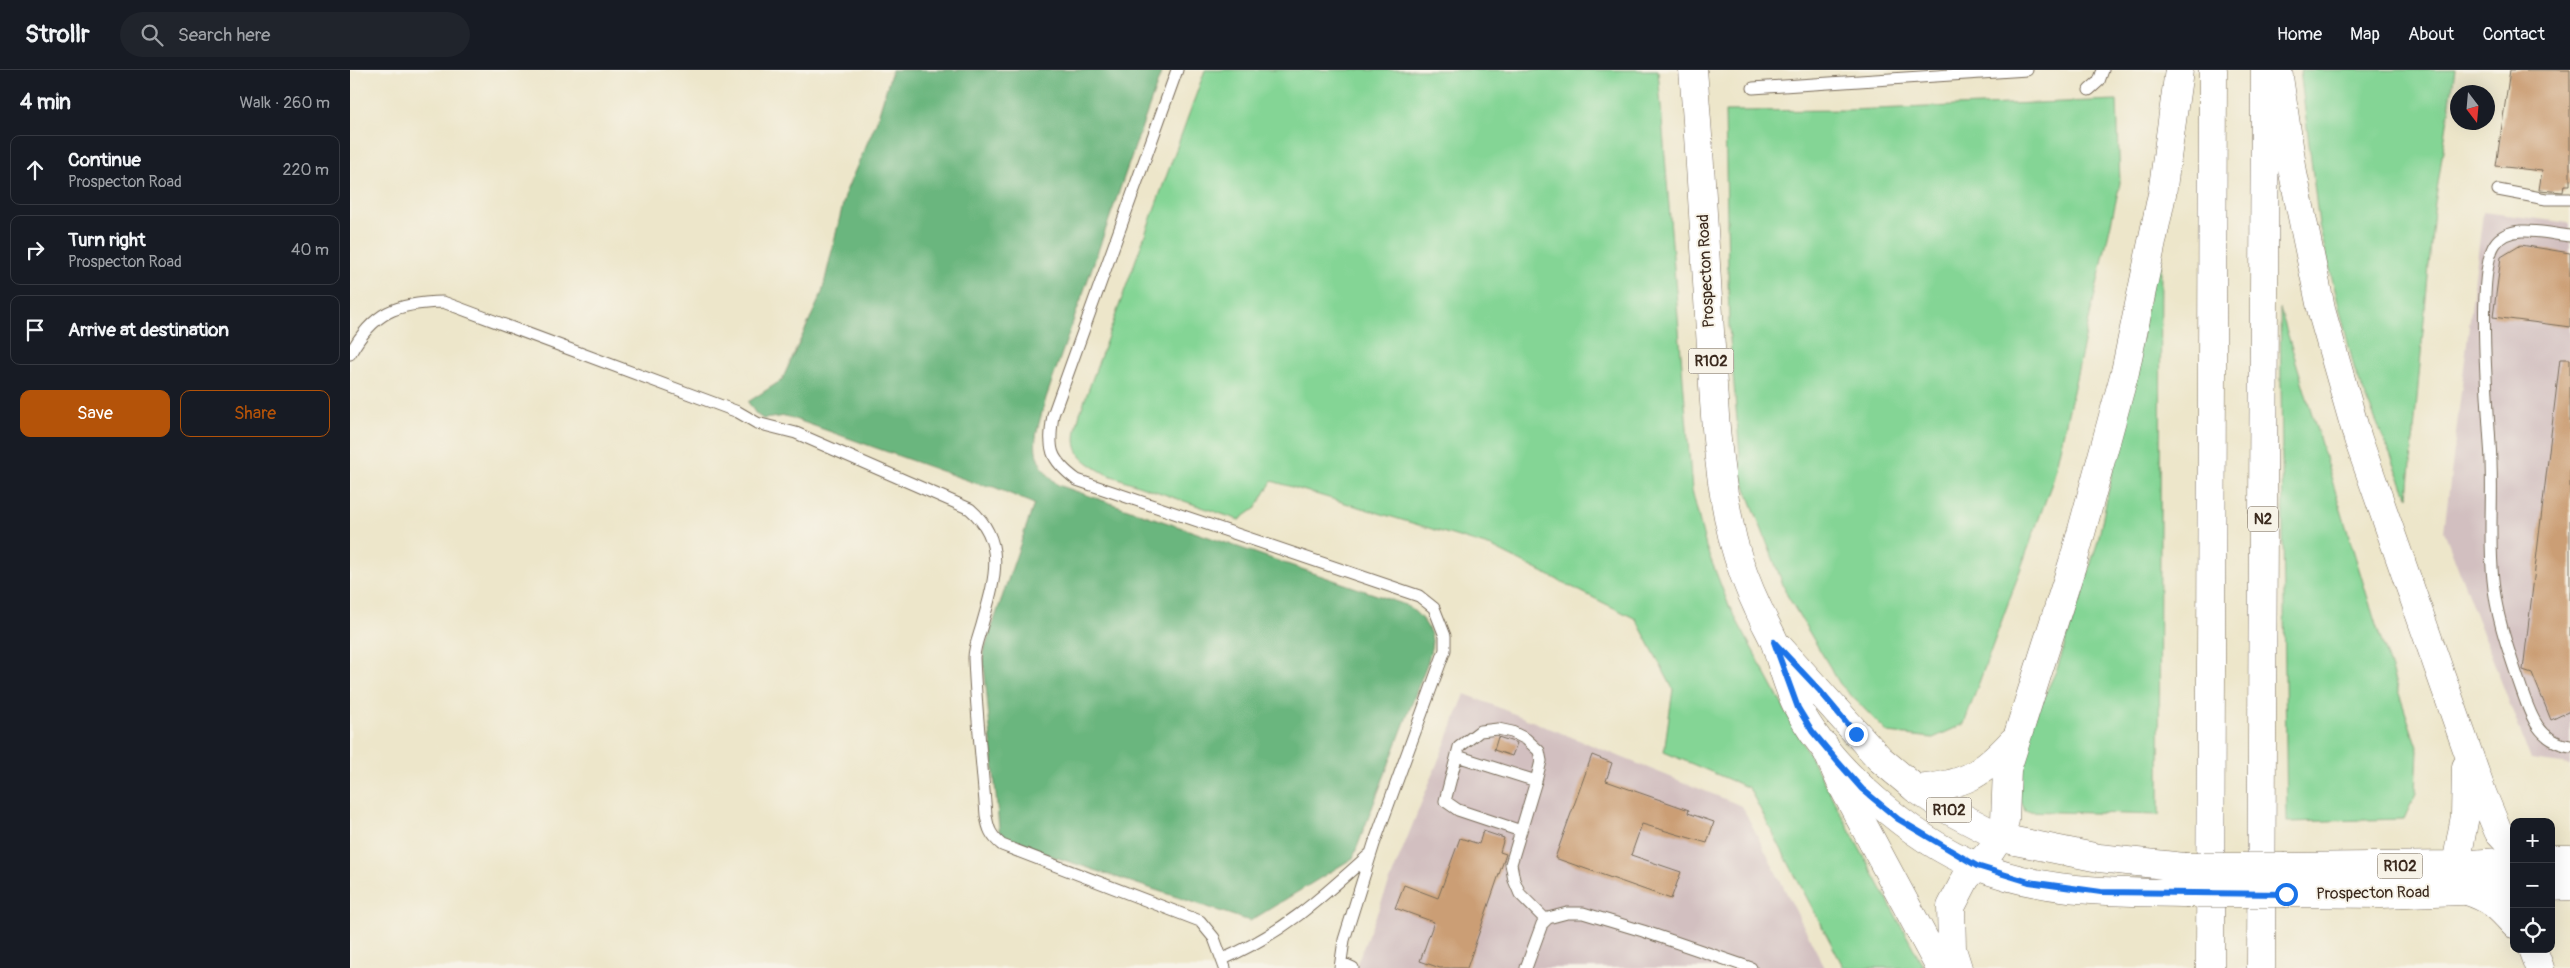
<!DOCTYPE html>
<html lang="en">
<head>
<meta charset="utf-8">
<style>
	:root { --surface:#171b24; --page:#20242c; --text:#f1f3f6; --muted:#9ea1a6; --line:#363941; --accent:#b45309 }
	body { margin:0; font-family:Pangolin,sans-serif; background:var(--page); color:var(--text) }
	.controls { position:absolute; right:15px; bottom:15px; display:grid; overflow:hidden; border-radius:10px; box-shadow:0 5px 20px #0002 }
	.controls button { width:45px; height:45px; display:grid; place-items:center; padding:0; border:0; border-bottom:1px solid var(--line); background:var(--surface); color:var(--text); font:25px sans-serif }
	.compass { position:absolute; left:2100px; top:15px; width:45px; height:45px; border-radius:50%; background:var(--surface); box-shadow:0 5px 20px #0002; rotate:164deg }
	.stop { position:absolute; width:15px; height:15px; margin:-11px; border:4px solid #1a73e8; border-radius:50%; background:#fff }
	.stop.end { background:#1a73e8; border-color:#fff; box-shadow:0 1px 5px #0008 }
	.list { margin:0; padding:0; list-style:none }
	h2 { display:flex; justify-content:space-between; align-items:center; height:65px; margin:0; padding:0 20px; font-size:21px }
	h2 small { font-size:16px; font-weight:400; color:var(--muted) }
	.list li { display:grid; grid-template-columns:32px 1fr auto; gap:15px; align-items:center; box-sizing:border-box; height:70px; margin:0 10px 10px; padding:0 10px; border:1px solid var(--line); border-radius:10px }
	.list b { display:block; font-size:19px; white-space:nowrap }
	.list p { margin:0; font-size:16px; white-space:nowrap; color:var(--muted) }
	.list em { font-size:16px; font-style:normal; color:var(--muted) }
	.actions { display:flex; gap:10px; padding:15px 20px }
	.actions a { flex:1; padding:11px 0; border:1px solid var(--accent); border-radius:10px; text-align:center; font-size:18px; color:var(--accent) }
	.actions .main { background:var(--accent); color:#fff }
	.icon { flex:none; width:28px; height:28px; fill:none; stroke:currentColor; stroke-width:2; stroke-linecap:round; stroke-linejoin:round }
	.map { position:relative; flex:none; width:2220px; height:898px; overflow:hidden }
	header { display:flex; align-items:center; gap:30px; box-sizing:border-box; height:70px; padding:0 25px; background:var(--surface); border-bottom:1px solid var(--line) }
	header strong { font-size:24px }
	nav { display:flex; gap:28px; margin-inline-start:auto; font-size:18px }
	.search { width:350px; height:45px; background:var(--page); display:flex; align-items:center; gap:12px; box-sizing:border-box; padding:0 18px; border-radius:28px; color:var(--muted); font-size:19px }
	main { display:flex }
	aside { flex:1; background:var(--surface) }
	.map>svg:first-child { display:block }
	.industrial { fill:#d2bfc0 }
	.green { fill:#84d595; stroke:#60805a }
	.forest { fill:#6bb67e; stroke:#53704e }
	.building { fill:#cb9e75 }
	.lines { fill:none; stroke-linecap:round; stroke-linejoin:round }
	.service-casing { stroke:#796c5a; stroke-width:13 }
	.primary-casing { stroke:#796c5a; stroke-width:29 }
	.motorway-casing { stroke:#796c5a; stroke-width:29 }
	.service { stroke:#fff; stroke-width:11 }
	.primary { stroke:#fff; stroke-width:28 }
	.motorway { stroke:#fff; stroke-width:28 }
	.primary-bridge-casing { stroke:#796c5a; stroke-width:29; stroke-linecap:butt }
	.primary-bridge { stroke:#fff; stroke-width:28 }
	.route { stroke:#1a73e8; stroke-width:6 }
	.labels { text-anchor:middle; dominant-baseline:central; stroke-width:4; stroke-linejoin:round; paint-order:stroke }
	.shield { fill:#f7f3e8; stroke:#73665b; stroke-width:1 }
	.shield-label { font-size:15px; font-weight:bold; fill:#3b2a1e }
	.street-label { font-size:16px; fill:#3b2a1e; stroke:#f7f3e8 }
</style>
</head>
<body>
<header>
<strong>Strollr</strong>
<div class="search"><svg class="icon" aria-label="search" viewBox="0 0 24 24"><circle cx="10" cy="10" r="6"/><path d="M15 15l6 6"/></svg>Search here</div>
<nav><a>Home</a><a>Map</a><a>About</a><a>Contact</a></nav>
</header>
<main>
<aside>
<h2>4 min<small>Walk · 260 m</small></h2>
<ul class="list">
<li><svg class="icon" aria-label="ahead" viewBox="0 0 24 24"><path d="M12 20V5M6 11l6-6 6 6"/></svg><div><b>Continue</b><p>Prospecton Road</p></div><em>220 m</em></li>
<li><svg class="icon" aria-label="right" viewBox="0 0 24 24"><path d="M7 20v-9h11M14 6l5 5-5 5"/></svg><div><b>Turn right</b><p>Prospecton Road</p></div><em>40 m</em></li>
<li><svg class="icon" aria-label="arrive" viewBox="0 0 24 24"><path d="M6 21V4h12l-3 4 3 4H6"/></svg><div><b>Arrive at destination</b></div></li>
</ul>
<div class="actions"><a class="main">Save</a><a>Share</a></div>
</aside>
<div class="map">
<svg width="2220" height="898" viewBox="0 0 2220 898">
	<rect width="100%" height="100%" fill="#f7f3e8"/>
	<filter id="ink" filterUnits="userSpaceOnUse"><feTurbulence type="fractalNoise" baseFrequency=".02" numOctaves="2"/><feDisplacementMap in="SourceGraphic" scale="10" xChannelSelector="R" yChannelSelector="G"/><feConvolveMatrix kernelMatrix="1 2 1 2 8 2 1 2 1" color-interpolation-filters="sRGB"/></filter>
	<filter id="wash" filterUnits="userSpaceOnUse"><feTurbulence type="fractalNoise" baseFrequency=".0096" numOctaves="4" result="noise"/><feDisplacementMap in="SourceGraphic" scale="20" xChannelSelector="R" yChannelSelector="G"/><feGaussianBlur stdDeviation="1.12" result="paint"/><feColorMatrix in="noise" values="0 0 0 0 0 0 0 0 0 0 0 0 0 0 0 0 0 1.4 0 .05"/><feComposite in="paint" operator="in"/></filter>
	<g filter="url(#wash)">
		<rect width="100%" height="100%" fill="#ede6ca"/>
		<path class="industrial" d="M2133,142L2220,153V695L2181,690L2094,461Z
			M1115,624L1392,736L1475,898H1005Z"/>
		<path class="green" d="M855,0H1308L1342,420L1356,477L1379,536L1574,898H1494L1399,718L1314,682L1323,619L1286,549L1142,477L922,411L906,438L889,450L756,404C724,386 720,379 730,343Z
			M1950,0H2105L2084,140L2058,427L2005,301L1969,155Z
			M1767,30L1770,113L1703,410L1614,654L1583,668L1538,663L1490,614L1437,525L1392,408L1379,257L1375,41L1497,40Z
			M1811,167L1809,745L1675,741L1659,701L1707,599L1748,471Z
			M1930,239L2026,555L2068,680L2066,723L2054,749L1937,752Z"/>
		<path class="forest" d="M542,0H812L696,328C686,367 674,384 708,415L1053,534C1066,540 1081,556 1082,571C1082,577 1079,585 1078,591L1003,788L900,851L650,769L633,583L684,434L644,417L628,414L436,346L413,349L406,344L398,332L432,310L472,223L496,121L526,53Z"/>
		<g id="blocks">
			<path class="building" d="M2160,0H2220V115H2214L2213,122L2189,120L2192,101L2146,96Z
				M2171,175L2220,183V257L2143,247L2151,187Z
				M2210,289H2220V641L2201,650L2182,603L2173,600Z
				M1148,667L1167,673L1162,686L1144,680Z
				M1242,685L1262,693L1256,711L1339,740L1338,743L1364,752L1357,773L1292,754L1281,785L1331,802L1321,829L1205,788Z
				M1133,761L1154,768L1150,782L1156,784L1117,898H1090L1070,891L1084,852L1045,838L1054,815L1088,828L1110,768L1129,774Z"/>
		</g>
	</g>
	<g filter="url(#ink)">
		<use href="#blocks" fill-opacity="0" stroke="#796c5a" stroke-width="1"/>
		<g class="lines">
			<g class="service-casing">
				<path id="service" d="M827,0L703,345C698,379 699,389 727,410L1069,526L1084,538L1095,566V580L1024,774L994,870L990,898
					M1403,18L1677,0
					M1739,20L1749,11L1753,0
					M2148,120L2196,129H2220
					M2220,166C2198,164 2160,152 2145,174C2126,201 2138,336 2140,374C2144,419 2138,465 2143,510C2146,546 2158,579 2169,612C2179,640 2186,671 2220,676
					M0,284C23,242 46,233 93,232L388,342L407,353L446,363L620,439C658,472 644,512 632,555C629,566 624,577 624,588C626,640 632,693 636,745C638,759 641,766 652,775L850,851L864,868L875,898
					M1107,686L1186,711
					M1171,761L1108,740L1095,731L1109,677L1130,661L1148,659L1162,662L1176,669L1189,681L1191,691L1186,711L1161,794L1164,810L1170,824L1196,850
					M873,889C935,862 972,827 1021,783
					M992,893L1003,898
					M1176,898L1192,854L1198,848L1217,843H1233L1293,861L1401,898"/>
			</g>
			<g class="primary-casing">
				<path id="primary" d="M1343,0C1351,92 1355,185 1361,277C1364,342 1368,407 1383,470C1389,493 1398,517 1408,538C1413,550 1420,561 1425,573C1432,594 1437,616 1447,636C1479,699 1563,770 1627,796C1694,823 1765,822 1835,823
					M1429,577L1530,689L1566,719L1598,740L1650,767L1665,771L1749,788L1834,797
					M2201,789H2220
					M1936,797L2106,795L2164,791
					M2201,817L2220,816
					M1936,823L2031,824L2164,819"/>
			</g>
			<g class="motorway-casing">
				<path id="motorway" d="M1928,0L1943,103L1972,243L2008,369L2133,725L2148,761L2164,778
					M1474,675L1493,717L1590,898
					M2116,697L2115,746L2106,795L2117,821C2141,829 2148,836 2164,854
					M1566,719C1614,715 1631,706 1663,671
					M2183,879L2190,898
					M1608,898L1602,879L1601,837L1616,808L1640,782L1650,767L1655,750L1657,699L1724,489L1775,302L1812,124L1829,0
					M1860,898L1863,0
					M1911,898L1915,0"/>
			</g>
			<use href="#service" class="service"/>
			<use href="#primary" class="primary"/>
			<use href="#motorway" class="motorway"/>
			<g class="primary-bridge-casing">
				<path id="primary-bridge" d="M1834,797H1936
					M1835,823H1936"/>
			</g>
			<use href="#primary-bridge" class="primary-bridge"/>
		</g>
	</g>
	<g class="lines" filter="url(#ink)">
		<path class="route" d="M1506,664L1470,621L1424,572L1448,638L1462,661L1488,692L1512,719L1548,749L1627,796L1679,812L1751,822L1936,824"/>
	</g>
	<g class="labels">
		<g class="shield">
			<rect x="1338.5" y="278.5" width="45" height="25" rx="4"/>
			<rect x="1898" y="436.5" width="30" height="25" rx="4"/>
			<rect x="1576.5" y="727.5" width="45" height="25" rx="4"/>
			<rect x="2027.5" y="783.5" width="45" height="25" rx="4"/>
		</g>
		<g class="shield-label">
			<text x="1361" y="291">R102</text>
			<text x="1913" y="449">N2</text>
			<text x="1599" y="740">R102</text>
			<text x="2050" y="796">R102</text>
		</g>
		<g class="street-label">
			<text transform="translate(1356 201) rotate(-93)">Prospecton Road</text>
			<text transform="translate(2023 823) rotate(-1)">Prospecton Road</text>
		</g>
	</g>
</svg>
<div class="controls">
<button>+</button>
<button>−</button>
<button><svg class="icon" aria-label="locate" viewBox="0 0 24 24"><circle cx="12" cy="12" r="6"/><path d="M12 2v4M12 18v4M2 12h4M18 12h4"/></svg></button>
</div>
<svg class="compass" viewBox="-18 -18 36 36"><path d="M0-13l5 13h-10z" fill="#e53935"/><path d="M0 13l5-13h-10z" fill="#9ea1a6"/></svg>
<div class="stop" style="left:1936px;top:824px"></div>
<div class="stop end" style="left:1506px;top:664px"></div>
</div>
</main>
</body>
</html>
